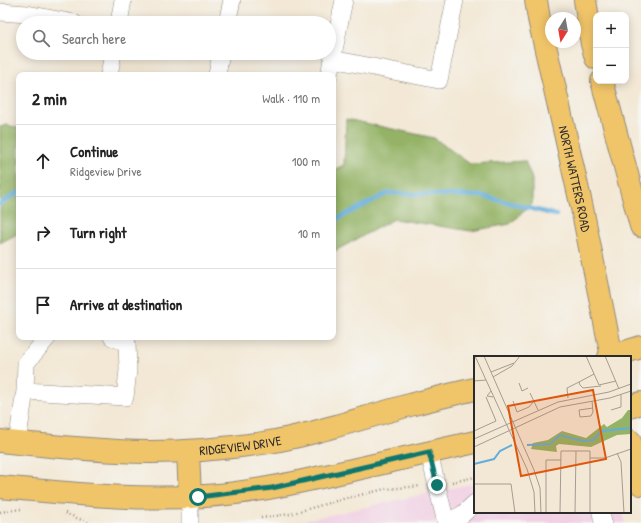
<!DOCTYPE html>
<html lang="en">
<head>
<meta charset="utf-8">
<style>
	:root { --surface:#fff; --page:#f2f2f2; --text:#222; --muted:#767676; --line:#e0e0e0 }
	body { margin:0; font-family:"Patrick Hand",sans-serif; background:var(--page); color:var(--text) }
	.controls { position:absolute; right:12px; top:12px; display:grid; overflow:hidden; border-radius:8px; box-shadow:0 2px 10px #0003 }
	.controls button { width:36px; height:36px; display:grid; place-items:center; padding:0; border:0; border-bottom:1px solid var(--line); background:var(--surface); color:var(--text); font:20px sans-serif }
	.compass { position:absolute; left:545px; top:12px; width:36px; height:36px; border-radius:50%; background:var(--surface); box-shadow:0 2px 10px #0003; rotate:191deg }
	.stop { position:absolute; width:12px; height:12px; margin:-9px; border:3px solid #0f766e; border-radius:50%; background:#fff }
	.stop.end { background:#0f766e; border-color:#fff; box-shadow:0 1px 4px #0008 }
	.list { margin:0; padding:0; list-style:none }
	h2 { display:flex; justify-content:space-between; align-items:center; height:52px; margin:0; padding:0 16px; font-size:17px }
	h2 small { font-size:13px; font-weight:400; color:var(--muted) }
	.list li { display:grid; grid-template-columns:26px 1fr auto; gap:12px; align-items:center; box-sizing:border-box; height:72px; padding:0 16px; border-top:1px solid var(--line) }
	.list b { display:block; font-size:15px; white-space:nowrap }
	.list p { margin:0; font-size:13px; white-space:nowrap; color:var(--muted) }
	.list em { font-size:13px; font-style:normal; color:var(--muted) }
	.icon { flex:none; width:22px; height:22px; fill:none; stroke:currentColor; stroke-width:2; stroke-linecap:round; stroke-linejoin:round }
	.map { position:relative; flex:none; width:641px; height:523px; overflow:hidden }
	.search { position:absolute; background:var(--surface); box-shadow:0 2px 10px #0003; left:16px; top:16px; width:320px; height:44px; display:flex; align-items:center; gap:10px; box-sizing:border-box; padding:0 14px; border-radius:22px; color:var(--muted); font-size:15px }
	.panel { position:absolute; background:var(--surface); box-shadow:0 2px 10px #0003; left:16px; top:72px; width:320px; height:268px; border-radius:8px }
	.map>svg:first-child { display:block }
	.built { fill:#f1d0e4 }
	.forest { fill:#94b366; stroke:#606f48 }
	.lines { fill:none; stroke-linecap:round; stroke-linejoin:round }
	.stream { stroke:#62addb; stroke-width:4.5 }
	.minor-casing { stroke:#8f8a80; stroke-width:18 }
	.major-casing { stroke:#8f8a80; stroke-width:24 }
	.path { stroke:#8f8a80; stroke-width:2.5; stroke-dasharray:1 3; stroke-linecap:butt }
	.minor { stroke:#fff; stroke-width:17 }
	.major { stroke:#f0c469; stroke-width:22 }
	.route { stroke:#0f766e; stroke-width:5 }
	.labels { text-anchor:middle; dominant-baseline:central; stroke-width:3.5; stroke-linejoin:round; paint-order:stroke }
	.street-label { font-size:13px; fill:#2b2b2b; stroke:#f6f6f2 }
	.inset-river { fill:none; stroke:#62addb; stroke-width:2 }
	.inset-road { fill:none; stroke:#a39c91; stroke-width:1 }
	.view { fill:#df570e; fill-opacity:0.15; stroke:#df570e; stroke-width:2 }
	.inset-edge { fill:none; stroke:#2b2b2b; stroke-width:2 }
</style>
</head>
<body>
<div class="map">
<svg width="641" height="523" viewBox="0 0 641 523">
	<rect width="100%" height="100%" fill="#f6f6f2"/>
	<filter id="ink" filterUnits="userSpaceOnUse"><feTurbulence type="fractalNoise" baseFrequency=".025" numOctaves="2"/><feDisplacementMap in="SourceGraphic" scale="8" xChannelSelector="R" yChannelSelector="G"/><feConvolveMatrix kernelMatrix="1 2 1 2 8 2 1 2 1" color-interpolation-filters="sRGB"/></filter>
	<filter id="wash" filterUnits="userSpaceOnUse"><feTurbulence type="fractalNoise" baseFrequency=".012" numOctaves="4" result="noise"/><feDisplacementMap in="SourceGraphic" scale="16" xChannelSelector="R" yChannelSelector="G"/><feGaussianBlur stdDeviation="0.9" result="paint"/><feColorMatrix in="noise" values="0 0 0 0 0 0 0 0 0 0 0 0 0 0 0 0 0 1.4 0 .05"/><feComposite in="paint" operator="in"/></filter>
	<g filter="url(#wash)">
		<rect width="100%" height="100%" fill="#f3e8d5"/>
		<path class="built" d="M475,483V512H623L625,523H293Z"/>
		<path class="forest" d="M346,119L434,138L470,164L525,161L532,179V204L510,224L471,231L394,219L333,252V170L344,165Z
			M7,125L19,128V233L0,243V127Z"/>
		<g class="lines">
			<path class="stream" d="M0,204L19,192
				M333,221L388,193L483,196L556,215"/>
		</g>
	</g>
	<g filter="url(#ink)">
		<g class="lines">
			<g class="minor-casing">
				<path id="minor" d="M0,12L27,14L74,23
					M119,23L123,0
					M227,23L232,0
					M332,59L439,80L455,0
					M109,75L113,53
					M217,75L221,53
					M329,75L344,0
					M25,391L125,397L128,370L127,343L112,337
					M17,443L25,391L26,363L48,337
					M429,453L446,523
					M190,497V523
					M601,512L603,523
					M447,523L463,514L475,503"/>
			</g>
			<g class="major-casing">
				<g id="major">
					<path id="s1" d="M536,0L539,19L582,208L612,357"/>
					<path d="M585,0L592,44L596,58"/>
					<path d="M602,81L641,226"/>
					<path d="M609,357L641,347"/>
					<path d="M630,407L641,403"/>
					<path id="s2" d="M0,441C39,445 79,449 118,451C166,454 215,450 263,443C313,435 361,418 410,405C432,399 453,394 475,389"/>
					<path d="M630,441L641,484"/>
					<path d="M188,451L190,497"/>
					<path d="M0,487C68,493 136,501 205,496C251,493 295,483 339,473C384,463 430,452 475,442"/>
				</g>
			</g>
			<path class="path" d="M452,482L475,477
				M0,512L21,509
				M65,513L89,523
				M261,518L290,514L343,499L385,489L421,486"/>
			<use href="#minor" class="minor"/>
			<use href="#major" class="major"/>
		</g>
	</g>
	<g class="lines" filter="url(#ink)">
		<path class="route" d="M198,497L272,488L429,452L437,485"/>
	</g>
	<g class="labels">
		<g class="street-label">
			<text stroke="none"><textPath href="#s1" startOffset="183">NORTH WATTERS ROAD</textPath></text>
			<text stroke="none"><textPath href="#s2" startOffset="241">RIDGEVIEW DRIVE</textPath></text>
		</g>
	</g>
	<g transform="translate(474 356)">
		<rect width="157" height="157" fill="#f3e8d5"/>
		<path d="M154,54H157V78L143,79L117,91L85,88L82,90L83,96L57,93L59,87L74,84L88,75L112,82L130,68L133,71L148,62Z" fill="#94b366"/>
		<path class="inset-river" d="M53,89L76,88L86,79L109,85L119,84L128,75L157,72M0,108L20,103L26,95L38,89"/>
		<path class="inset-road" d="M1,0L53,113L60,136L61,157M10,0L60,114L66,132L67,157M112,0L125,29L142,25M131,0L145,33M17,16L40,7M120,18L105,26L106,29L109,32L127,30M19,21L38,10L46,0M0,25L12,24M45,27L48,35L54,32M17,35L13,40L19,41M56,37L64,54M94,42L93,32L105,26M39,45L43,56L55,51L60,45M118,45L119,56L117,60L106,61L105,54L119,52M137,54L147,51V39M0,75L22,65L12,41M0,83L84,46L135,36L157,28M0,91L86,51L136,42L157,35M143,97L147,106L150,157M116,102H131L157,93M0,128H37L41,157M72,157V104H87M86,157L87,95H116V157M101,157L102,95"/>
		<path class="view" d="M119,34L132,103L47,120L34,50Z"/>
		<rect width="157" height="157" class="inset-edge"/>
	</g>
</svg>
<div class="controls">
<button>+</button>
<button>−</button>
</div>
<svg class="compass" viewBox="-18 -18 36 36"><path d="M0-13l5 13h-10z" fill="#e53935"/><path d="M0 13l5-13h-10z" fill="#767676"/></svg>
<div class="stop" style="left:198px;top:497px"></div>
<div class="stop end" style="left:437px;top:485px"></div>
<div class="search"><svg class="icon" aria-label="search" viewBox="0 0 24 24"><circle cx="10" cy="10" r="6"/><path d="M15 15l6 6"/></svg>Search here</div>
<section class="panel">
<h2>2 min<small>Walk · 110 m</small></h2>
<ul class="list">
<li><svg class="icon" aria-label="ahead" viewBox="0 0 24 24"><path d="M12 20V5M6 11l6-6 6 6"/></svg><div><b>Continue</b><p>Ridgeview Drive</p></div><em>100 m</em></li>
<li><svg class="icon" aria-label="right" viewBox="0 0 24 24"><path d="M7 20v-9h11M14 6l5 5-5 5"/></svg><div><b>Turn right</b></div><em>10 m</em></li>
<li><svg class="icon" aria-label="arrive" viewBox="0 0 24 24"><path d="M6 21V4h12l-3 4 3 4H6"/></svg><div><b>Arrive at destination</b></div></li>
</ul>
</section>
</div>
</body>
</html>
